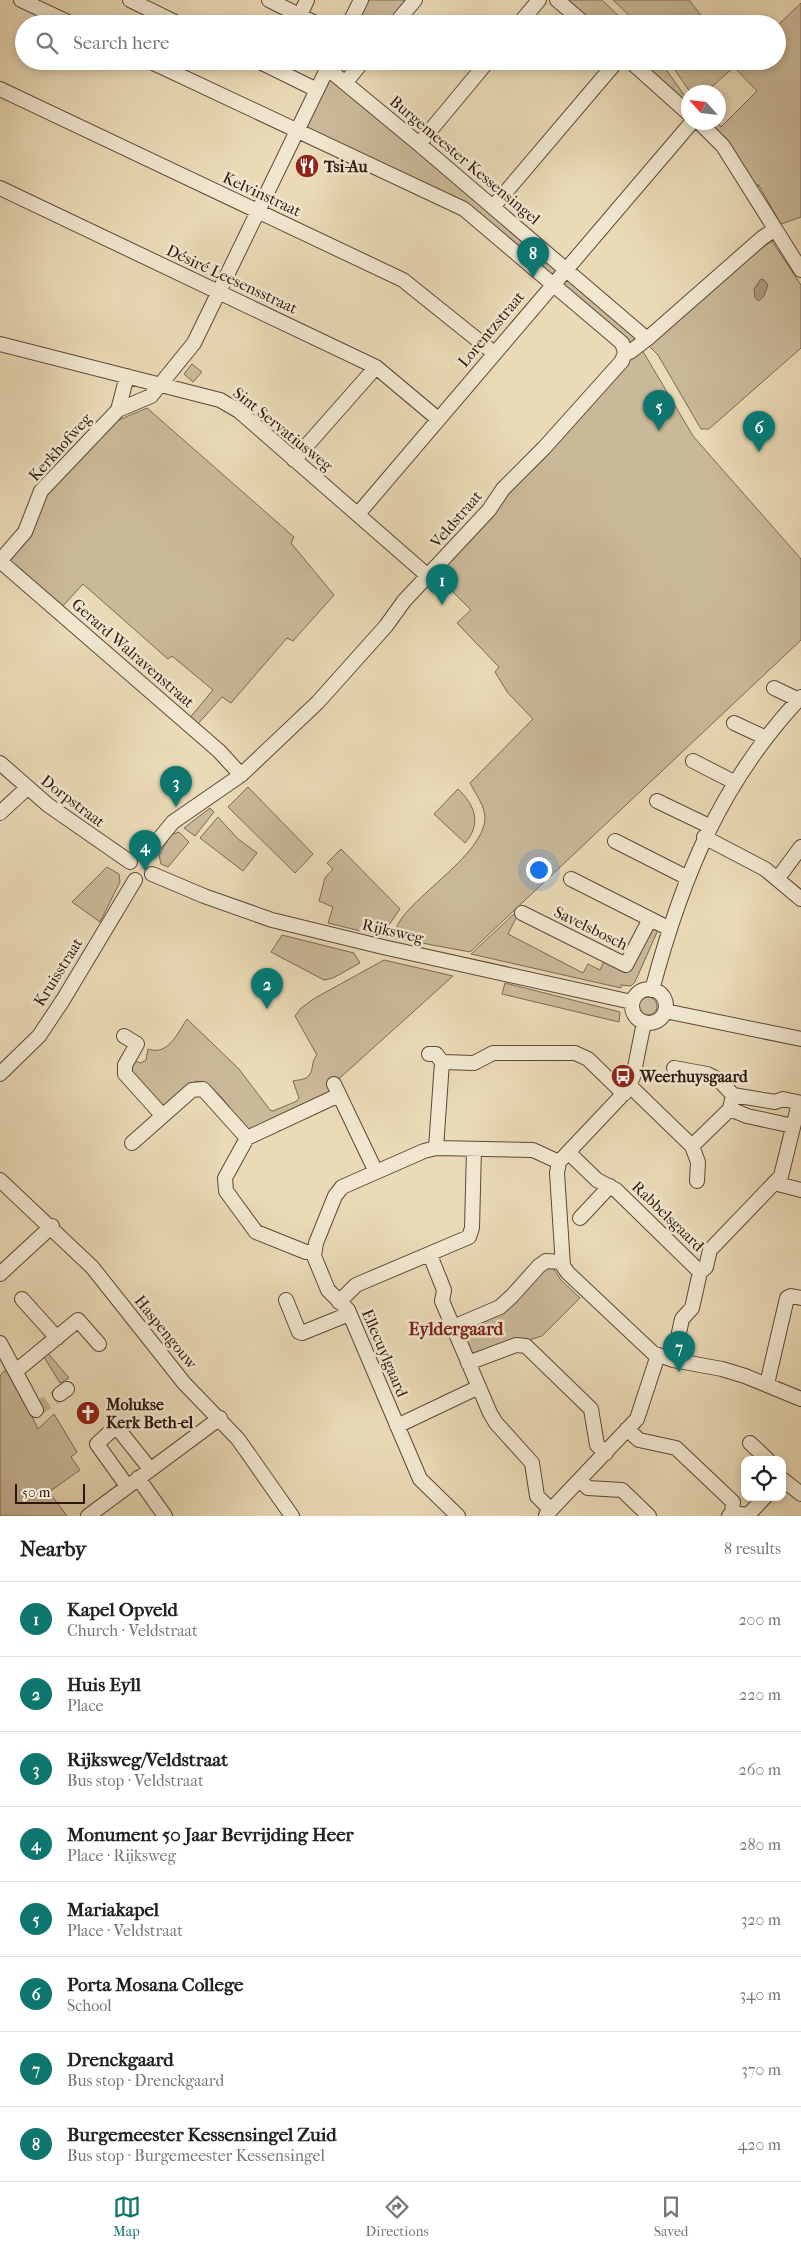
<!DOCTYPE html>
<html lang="en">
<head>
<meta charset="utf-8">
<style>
	:root { --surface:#fff; --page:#f2f2f2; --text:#222; --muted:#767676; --line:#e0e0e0; --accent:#0f766e }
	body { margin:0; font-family:"IM FELL French Canon",serif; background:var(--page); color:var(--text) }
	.controls { position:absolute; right:15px; bottom:15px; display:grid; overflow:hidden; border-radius:10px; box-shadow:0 2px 8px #0003 }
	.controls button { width:45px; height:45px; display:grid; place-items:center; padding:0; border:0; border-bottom:1px solid var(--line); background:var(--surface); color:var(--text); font:25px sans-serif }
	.compass { position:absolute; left:681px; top:85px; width:45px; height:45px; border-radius:50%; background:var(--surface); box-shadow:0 2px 8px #0003; rotate:297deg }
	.scale { position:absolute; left:15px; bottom:12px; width:70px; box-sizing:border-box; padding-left:5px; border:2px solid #2c170e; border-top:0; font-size:14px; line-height:18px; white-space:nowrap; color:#2c170e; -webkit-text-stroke:4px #f1e7d0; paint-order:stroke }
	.you { position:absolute; left:538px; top:869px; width:18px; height:18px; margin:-12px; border:4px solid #fff; border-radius:50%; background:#1a73e8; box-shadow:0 0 0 8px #1a73e833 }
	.badge { display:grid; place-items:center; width:32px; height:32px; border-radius:50%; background:var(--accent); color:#fff; font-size:16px; font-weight:700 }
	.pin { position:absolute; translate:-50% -41px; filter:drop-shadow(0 1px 2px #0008) }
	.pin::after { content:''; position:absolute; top:26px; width:18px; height:15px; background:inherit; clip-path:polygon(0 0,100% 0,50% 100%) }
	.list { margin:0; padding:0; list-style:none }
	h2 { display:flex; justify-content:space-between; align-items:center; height:65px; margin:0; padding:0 20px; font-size:21px }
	h2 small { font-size:16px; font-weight:400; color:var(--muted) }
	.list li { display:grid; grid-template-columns:32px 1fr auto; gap:15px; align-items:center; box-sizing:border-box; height:75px; padding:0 20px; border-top:1px solid var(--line) }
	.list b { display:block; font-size:19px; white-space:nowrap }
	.list p { margin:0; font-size:16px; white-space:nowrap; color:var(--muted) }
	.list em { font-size:16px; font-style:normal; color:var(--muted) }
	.icon { flex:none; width:28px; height:28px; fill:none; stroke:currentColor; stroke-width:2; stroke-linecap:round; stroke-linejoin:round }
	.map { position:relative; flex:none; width:801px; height:1516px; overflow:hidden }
	.search { position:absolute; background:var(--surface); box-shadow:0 2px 8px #0003; left:15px; right:15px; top:15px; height:55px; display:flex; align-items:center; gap:12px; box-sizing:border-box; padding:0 18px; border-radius:28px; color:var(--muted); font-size:19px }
	.sheet { height:665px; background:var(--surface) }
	nav { display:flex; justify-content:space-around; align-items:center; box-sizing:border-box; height:70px; border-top:1px solid var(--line); background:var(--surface); font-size:14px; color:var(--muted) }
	nav a { display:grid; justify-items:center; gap:2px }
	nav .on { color:var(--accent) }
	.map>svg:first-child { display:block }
	.green { fill:#cab999; stroke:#7b6854 }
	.water { fill:#a9987d; stroke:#776451 }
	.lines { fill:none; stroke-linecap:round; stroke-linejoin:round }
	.minor-tunnel { stroke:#c4b394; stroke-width:14; stroke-dasharray:14 7; stroke-linecap:butt }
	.minor-casing { stroke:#5c4838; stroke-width:16 }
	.minor { stroke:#f1e7d0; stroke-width:14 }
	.labels { text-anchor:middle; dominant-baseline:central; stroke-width:5; stroke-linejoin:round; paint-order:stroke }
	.street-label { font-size:16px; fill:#2c170e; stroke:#f1e7d0 }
	.poi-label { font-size:16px; font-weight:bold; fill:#2c170e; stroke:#f1e7d0; text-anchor:start }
	.neighbourhood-label { font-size:18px; font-weight:bold; fill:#7a1f14; stroke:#f1e7d0 }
</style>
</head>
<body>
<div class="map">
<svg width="801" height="1516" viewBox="0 0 801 1516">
	<rect width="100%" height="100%" fill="#eadab6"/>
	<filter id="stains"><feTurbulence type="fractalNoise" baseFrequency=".004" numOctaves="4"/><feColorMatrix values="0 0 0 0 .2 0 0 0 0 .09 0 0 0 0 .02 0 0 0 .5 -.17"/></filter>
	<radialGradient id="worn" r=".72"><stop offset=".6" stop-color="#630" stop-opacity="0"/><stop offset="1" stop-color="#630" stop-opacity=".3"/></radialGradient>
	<path class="green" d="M365,0H409L389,24H353Z
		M559,0H602L627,24H587Z
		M613,0H689L708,24H638Z
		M801,3V217L781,224L758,184V195L704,123H718L721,127L757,91L734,67L706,92H690L669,61H777V26Z
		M632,61H660L687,99L688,111Z
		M329,74L560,269L552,278L484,221L302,129Z
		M772,241L801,285V348L709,429H701L658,355L647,344L758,250Z
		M566,273L637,336L629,344L558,282Z
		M641,348L693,436L801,559V640L470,952L395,938C389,908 484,860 485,818C485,806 475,793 470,783L533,719L508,693L495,672L499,667L457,623L471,610L436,575L597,392Z
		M192,364L202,372L193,382L184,374Z
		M147,408L294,537L291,543L334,595L293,641L287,638L231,703L222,697L196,726L188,720L213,690L172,656L168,659L83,584L61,608L6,558L47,492L114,422Z
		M248,787L313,854L295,873L228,807Z
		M458,789C475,805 482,824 465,843L434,814Z
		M210,808L214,812L195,836L184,828Z
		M218,817L238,839L257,853L243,871L200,838Z
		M179,832L189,842L168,867L161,864L159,855L171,835Z
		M341,849L400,909L381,936L328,923L333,907L319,901L325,878L333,869L327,863Z
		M107,867L119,874L120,882L100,922L72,902Z
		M515,913L518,914L508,934L583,973L588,964L600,970L605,959L628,971L645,938L648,939L651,932L649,931L652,927L658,930L635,982L631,986L621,985V988L471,954Z
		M282,935L354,953L360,963L333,978L324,980L271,952Z
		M384,960L453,976L332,1085L334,1092L250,1132C233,1118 220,1084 196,1081L164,1108L128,1073L134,1061L141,1063L146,1060L148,1049C168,1056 177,1034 187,1019L239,1069L270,1110L273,1111L297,1101L299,1098L293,1081C297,1080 302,1080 306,1078C315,1073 310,1062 317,1055L295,1016L301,1008L315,998Z
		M505,983L620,1012L619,1022L502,994Z
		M639 1006a9 9 0 1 1 18 0a9 9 0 1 1-18 0Z
		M544,1266L553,1268L561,1280L580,1298L542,1336L469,1358L458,1330Z
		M46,1351L69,1378L60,1383L44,1357Z
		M4,1371H10L38,1429L54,1414L77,1452L71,1457L80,1470L49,1492L67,1516H0V1376Z"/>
	<path class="water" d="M761,279L764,280L768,285L764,296L759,301L755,298L754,289Z"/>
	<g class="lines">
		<path class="minor-tunnel" d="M36,1410L60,1394"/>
		<g class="minor-casing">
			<path id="minor" d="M21,0L72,24
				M130,0L179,24
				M269,0L317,24
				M557,0L585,24
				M300,15L307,0
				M349,24L361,0
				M395,24L415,0
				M519,24L539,0
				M258,61L317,90
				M630,61L688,113
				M327,68L419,144L647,339
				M346,82L363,61
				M0,89L403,280L494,353
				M699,122L723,146L801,270
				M419,144L488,61
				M0,188L376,367L438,419
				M493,207L617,61
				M0,344L220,400L239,411L428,576
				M625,352H630L647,339L762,238L774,230
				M118,410L127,376
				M294,460L376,367
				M358,514L692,122
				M0,561L25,532L41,491L118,410L151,396L194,343L331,61
				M0,561L219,751L241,775
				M774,688L799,700
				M734,723L766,738
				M693,761L734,782
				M0,763L48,805L130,862
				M657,801L709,826
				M0,813L27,788
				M704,837L765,869L801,899
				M615,841L686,877
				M145,856L173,822L241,775L318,702L386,626L404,601L489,510L503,489L544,448L622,361L625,352L622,343L464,209L149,61
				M152,874L204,896L272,920L383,947L632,1002
				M778,878L801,847
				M571,879L668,928
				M522,913L626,965L650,919
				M632 1006a17 17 0 1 1 34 0a17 17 0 1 1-34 0Z
				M652,990C682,878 720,783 801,697
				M665,1011L801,1039
				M644,1022L633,1077L627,1090L559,1162L557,1173L563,1266L568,1273L653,1353L673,1360L722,1369L745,1376L801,1399
				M124,1036L137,1044L125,1065V1074L162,1115
				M429,1054H436L442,1062
				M674,1068L707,1074L719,1080L733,1095L775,1102L783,1099L801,1103
				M0,1074L39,1036L63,1000L135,880
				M334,1084L376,1172
				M630,1086L692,1146L698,1162L697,1181
				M730,1109L747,1116L793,1126
				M247,1138L339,1095
				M132,1143L192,1090L203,1089L247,1138L225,1178L226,1191L256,1232L306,1252H313
				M692,1146L730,1109L733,1095
				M436,1148L442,1062L474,1063L493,1053H575L588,1059L624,1094
				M568,1152L597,1180L616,1190L700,1272
				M0,1180L92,1267L184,1383L238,1439L292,1516
				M774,1183L801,1190
				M580,1218L610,1186
				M430,1255L444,1290L442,1301L490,1413L496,1423L532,1463L537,1496L551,1510
				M0,1274L52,1226
				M22,1299L57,1338
				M286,1300L299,1332L302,1333L349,1314
				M339,1302L356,1285L469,1237L472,1228L474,1149
				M453,1327L500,1307L512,1296L539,1266L546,1261L561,1262
				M0,1343L36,1410
				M673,1360L682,1319L692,1308L700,1272L706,1267L710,1250L781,1176L799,1103
				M468,1363L516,1345L526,1346L591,1409L597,1445L606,1453
				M16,1371L78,1320L99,1344
				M767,1384L787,1298L791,1296L801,1298
				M60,1394L67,1389
				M397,1426L479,1387
				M627,1429L639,1440L676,1448L733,1502L732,1513
				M750,1443L768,1460
				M138,1478L165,1516
				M782,1479L801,1494
				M580,1480L588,1488L622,1490L649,1516
				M127,1486L97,1444L113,1429L119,1430L150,1469
				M546,1515L637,1419L658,1355
				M88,1516L220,1418
				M458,1516L420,1479L348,1310L328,1290L314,1256L316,1243L335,1196L342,1187L424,1151L436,1148L533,1150L559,1162
				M729,1516L732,1513L748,1515L765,1497"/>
		</g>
		<use href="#minor" class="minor"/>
	</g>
	<defs>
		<g id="restaurant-disc" transform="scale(1.25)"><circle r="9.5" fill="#8f2418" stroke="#f1e7d0"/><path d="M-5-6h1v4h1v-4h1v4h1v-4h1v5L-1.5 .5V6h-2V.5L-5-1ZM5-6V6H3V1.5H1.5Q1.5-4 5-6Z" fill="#fff"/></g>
		<g id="bus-disc" transform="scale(1.25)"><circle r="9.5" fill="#8f2418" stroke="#f1e7d0"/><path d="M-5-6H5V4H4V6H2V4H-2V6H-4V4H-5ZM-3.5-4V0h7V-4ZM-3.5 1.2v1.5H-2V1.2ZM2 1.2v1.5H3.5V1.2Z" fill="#fff"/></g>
		<g id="church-disc" transform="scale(1.25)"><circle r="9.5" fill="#8f2418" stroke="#f1e7d0"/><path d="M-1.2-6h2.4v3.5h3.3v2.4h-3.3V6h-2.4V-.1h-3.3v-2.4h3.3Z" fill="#fff"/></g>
	</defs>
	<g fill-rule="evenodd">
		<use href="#restaurant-disc" x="307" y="166"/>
		<use href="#bus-disc" x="623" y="1076"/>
		<use href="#church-disc" x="88" y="1413"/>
	</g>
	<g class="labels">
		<g class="street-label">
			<text transform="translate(465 160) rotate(40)">Burgemeester Kessensingel</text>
			<text transform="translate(262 194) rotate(25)">Kelvinstraat</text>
			<text transform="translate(232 279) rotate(25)">Désiré Leesensstraat</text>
			<text transform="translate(491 329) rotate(-50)">Lorentzstraat</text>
			<text transform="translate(283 429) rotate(39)">Sint Servatiusweg</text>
			<text transform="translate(60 447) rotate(-48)">Kerkhofweg</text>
			<text transform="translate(456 519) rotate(-49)">Veldstraat</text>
			<text transform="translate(133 653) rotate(41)">Gerard Walravenstraat</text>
			<text transform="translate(73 801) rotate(37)">Dorpstraat</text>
			<text transform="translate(591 928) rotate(26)">Savelsbosch</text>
			<text transform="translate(393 931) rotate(13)">Rijksweg</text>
			<text transform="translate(58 972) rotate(-58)">Kruisstraat</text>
			<text transform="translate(668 1216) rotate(44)">Rabbelsgaard</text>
			<text transform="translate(166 1332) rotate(51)">Haspengouw</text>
			<text transform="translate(385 1353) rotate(67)">Ellecuylgaard</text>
		</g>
		<g class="poi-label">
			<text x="324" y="166">Tsi-Au</text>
			<text x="640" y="1076">Weerhuysgaard</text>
			<text x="106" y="1404">Molukse<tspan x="106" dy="18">Kerk Beth-el</tspan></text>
		</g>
		<g class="neighbourhood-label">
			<text x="456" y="1329">Eyldergaard</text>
		</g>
	</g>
	<rect width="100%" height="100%" filter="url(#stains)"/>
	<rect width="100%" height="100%" fill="url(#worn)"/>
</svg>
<div class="controls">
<button><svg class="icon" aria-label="locate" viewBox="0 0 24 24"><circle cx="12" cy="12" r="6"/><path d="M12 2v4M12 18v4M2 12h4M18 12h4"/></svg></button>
</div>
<svg class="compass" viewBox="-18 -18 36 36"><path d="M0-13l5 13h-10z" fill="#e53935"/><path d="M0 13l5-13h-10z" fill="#767676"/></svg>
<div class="scale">50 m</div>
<div class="you"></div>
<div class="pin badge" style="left:442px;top:605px">1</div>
<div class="pin badge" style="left:267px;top:1009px">2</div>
<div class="pin badge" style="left:176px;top:807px">3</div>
<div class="pin badge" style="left:145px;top:871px">4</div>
<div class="pin badge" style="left:659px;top:431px">5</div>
<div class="pin badge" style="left:759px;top:452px">6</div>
<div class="pin badge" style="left:679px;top:1372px">7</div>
<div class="pin badge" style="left:533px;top:278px">8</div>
<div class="search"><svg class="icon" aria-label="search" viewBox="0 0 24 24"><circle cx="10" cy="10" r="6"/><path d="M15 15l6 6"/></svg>Search here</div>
</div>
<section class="sheet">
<h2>Nearby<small>8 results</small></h2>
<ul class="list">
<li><span class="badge">1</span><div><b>Kapel Opveld</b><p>Church · Veldstraat</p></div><em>200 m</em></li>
<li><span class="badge">2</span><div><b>Huis Eyll</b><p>Place</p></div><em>220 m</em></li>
<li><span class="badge">3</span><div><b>Rijksweg/Veldstraat</b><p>Bus stop · Veldstraat</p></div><em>260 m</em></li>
<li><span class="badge">4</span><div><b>Monument 50 Jaar Bevrijding Heer</b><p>Place · Rijksweg</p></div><em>280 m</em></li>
<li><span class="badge">5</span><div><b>Mariakapel</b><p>Place · Veldstraat</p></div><em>320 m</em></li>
<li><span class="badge">6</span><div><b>Porta Mosana College</b><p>School</p></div><em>340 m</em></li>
<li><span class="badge">7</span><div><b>Drenckgaard</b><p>Bus stop · Drenckgaard</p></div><em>370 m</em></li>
<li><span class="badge">8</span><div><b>Burgemeester Kessensingel Zuid</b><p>Bus stop · Burgemeester Kessensingel</p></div><em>420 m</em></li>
</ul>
</section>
<nav>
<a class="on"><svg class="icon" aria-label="map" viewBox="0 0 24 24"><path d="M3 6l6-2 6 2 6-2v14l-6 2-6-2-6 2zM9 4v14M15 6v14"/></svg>Map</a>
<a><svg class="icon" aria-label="directions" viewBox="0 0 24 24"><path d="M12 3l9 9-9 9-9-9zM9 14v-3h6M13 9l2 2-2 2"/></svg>Directions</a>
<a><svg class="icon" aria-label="saved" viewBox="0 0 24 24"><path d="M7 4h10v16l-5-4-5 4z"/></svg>Saved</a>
</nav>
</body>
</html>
